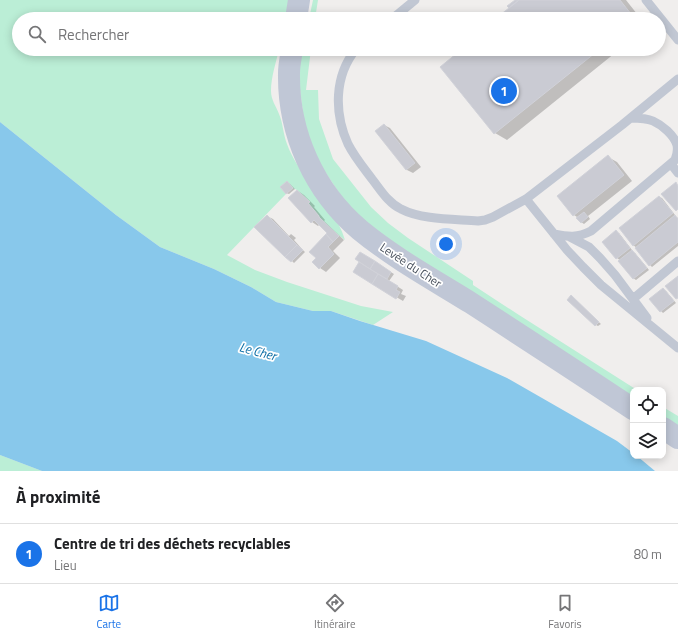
<!DOCTYPE html>
<html lang="fr">
<head>
<meta charset="utf-8">
<style>
	:root { --surface:#fff; --page:#f2f2f2; --text:#202124; --muted:#757577; --line:#e0e0e0; --accent:#1a73e8 }
	body { margin:0; font-family:"Titillium Web",sans-serif; background:var(--page); color:var(--text) }
	.controls { position:absolute; right:12px; bottom:12px; display:grid; overflow:hidden; border-radius:8px; box-shadow:0 2px 10px #0003 }
	.controls button { width:36px; height:36px; display:grid; place-items:center; padding:0; border:0; border-bottom:1px solid var(--line); background:var(--surface); color:var(--text); font:20px sans-serif }
	.you { position:absolute; left:446px; top:244px; width:14px; height:14px; margin:-10px; border:3px solid #fff; border-radius:50%; background:#1a73e8; box-shadow:0 0 0 6px #1a73e833 }
	.badge { display:grid; place-items:center; width:26px; height:26px; border-radius:50%; background:var(--accent); color:#fff; font-size:13px; font-weight:700 }
	.pin { position:absolute; translate:-50% -50%; border:2px solid #fff; box-shadow:0 1px 4px #0006 }
	.list { margin:0; padding:0; list-style:none }
	h2 { display:flex; justify-content:space-between; align-items:center; height:52px; margin:0; padding:0 16px; font-size:17px }
	h2 small { font-size:13px; font-weight:400; color:var(--muted) }
	.list li { display:grid; grid-template-columns:26px 1fr auto; gap:12px; align-items:center; box-sizing:border-box; height:60px; padding:0 16px; border-top:1px solid var(--line) }
	.list b { display:block; font-size:15px; white-space:nowrap }
	.list p { margin:0; font-size:13px; white-space:nowrap; color:var(--muted) }
	.list em { font-size:13px; font-style:normal; color:var(--muted) }
	.icon { flex:none; width:22px; height:22px; fill:none; stroke:currentColor; stroke-width:2; stroke-linecap:round; stroke-linejoin:round }
	.map { position:relative; flex:none; width:678px; height:471px; overflow:hidden }
	.search { position:absolute; background:var(--surface); box-shadow:0 2px 10px #0003; left:12px; right:12px; top:12px; height:44px; display:flex; align-items:center; gap:10px; box-sizing:border-box; padding:0 14px; border-radius:22px; color:var(--muted); font-size:15px }
	.sheet { height:112px; background:var(--surface) }
	nav { display:flex; justify-content:space-around; align-items:center; box-sizing:border-box; height:56px; border-top:1px solid var(--line); background:var(--surface); font-size:11px; color:var(--muted) }
	nav a { display:grid; justify-items:center; gap:2px }
	nav .on { color:var(--accent) }
	.map>svg:first-child { display:block }
	.green { fill:#bbeed6 }
	.water { fill:#88c8eb }
	.shadow { fill:#0003 }
	.building { fill:#cacbd3; stroke:#d1d2d9 }
	.lines { fill:none; stroke-linecap:round; stroke-linejoin:round }
	.lane { stroke:#c1c7d3; stroke-width:9 }
	.secondary { stroke:#c0c7d6; stroke-width:22 }
	.labels { text-anchor:middle; dominant-baseline:central; stroke-width:3.5; stroke-linejoin:round; paint-order:stroke }
	.street-label { font-size:12px; fill:#464e5a; stroke:#fff }
	.water-label { font-size:13px; font-style:italic; fill:#0d6fa6; stroke:#fff }
</style>
</head>
<body>
<div class="map">
<svg width="678" height="471" viewBox="0 0 678 471">
	<rect width="100%" height="100%" fill="#f0eeed"/>
	<path class="green" d="M0,0H290L287,19H19V49H279C276,63 271,77 271,91C271,100 276,106 279,114C283,123 283,134 287,144C292,158 301,171 310,183C323,201 339,219 345,240L331,229L319,217V216L308,203L310,202L297,190L293,188L287,181L280,187L286,194L227,255L255,270L287,282L361,306L393,312L373,325L331,311H313L276,302L251,287L214,269L160,247L116,215L0,122Z
		M313,0H318L315,19H309Z
		M301,49H311L306,90H318L319,119L333,159L371,207L388,223L408,238L473,281V285L519,315L637,390H633V399L388,241L351,211L318,161L305,128L298,75Z
		M663,407L678,416V428L663,418Z
		M0,455L42,471H0Z"/>
	<path class="water" d="M0,122L116,215L160,247L214,269L251,287L276,302L313,311H331L360,321L426,341L507,378L617,441L633,453V456H637L655,471H42L0,455Z"/>
	<path class="shadow" d="M517,0H626L641,19H497L511,8Z
		M464,49H620L507,140L495,133Z
		M384,125L390,128L421,167L413,173L407,170L376,132Z
		M608,157L617,162L632,181L588,216L590,219L584,224L581,222L577,217L574,215Z
		M287,182L290,184L295,189L289,194L286,193Z
		M298,191L304,195L315,206L314,207L325,220L324,221L344,240L333,251L340,258L326,272L320,268L314,262L317,258L328,233L320,224L318,226L312,222L290,198Z
		M659,197L662,198L675,215L674,216L678,218V246L652,267L650,265L637,248L633,245Z
		M267,216L273,219L289,236L291,234L296,238L294,240L302,249L305,252L294,263L292,261Z
		M616,232L619,233L632,250L631,251L635,253L649,270L636,280L633,278L621,261L617,258L604,242Z
		M360,253L394,274L389,281L403,290L401,294L406,296L403,301L354,272L361,262Z
		M663,289L666,291L676,303L663,313L661,311Z
		M573,298L601,324L598,326L596,325Z"/>
	<path class="building" d="M515,0H519L509,8L507,6Z
		M519,0H620L635,19H495Z
		M462,49H600L494,134L440,67Z
		M384,124L415,163L406,170L375,131Z
		M608,155L624,175L573,216L557,196Z
		M287,181L293,188L286,194L280,187Z
		M676,182L678,186V209L676,211L661,194Z
		M297,190L310,202L308,203L319,216V217L339,236L333,242L326,234L327,233L314,220L311,223L288,198Z
		M659,196L673,213L633,246L619,228Z
		M584,212L588,217L581,223L576,218Z
		M267,215L297,245L285,257L254,227Z
		M675,215L678,219V242L649,266L635,248Z
		M616,230L630,248L616,259L602,242Z
		M326,234L333,242L328,247L334,254L319,269L312,262L316,258L309,252Z
		M297,245L303,250L291,262L285,257Z
		M632,250L647,268L633,279L618,261Z
		M360,252L375,261L370,269L355,259Z
		M375,261L391,272L387,279L370,269Z
		M359,262L378,274L372,284L353,272Z
		M378,274L398,286L396,290L400,292L396,299L372,284Z
		M678,276V298L676,299L665,286Z
		M663,288L674,301L660,312L649,299Z
		M571,295L599,322L595,326L567,300Z"/>
	<g class="lines">
		<path class="lane" d="M646,0L678,40
			M392,19L415,0
			M356,49C334,76 334,113 348,144C354,156 363,167 372,179C380,189 388,203 401,209C422,220 454,219 478,221L485,220L493,217L526,199L622,125L678,79
			M671,164L678,173
			M526,199L567,250L583,267L601,285L678,348
			M554,234C569,237 577,238 591,231L675,160C677,155 678,150 677,145C674,135 662,125 653,121C646,118 638,118 631,118
			M570,237L589,247L600,258L615,275L647,318
			M633,299L678,261"/>
		<path class="secondary" d="M296,19L299,0
			M292,49C291,57 289,65 289,73C288,133 314,191 360,230C394,258 434,280 471,303C525,338 579,373 633,409
			M663,428L678,438"/>
	</g>
	<g class="labels">
		<g class="street-label">
			<text transform="translate(411 265) rotate(33)">Levée du Cher</text>
		</g>
		<g class="water-label">
			<text transform="translate(258 351) rotate(15)">Le Cher</text>
		</g>
	</g>
</svg>
<div class="controls">
<button><svg class="icon" aria-label="locate" viewBox="0 0 24 24"><circle cx="12" cy="12" r="6"/><path d="M12 2v4M12 18v4M2 12h4M18 12h4"/></svg></button>
<button><svg class="icon" aria-label="layers" viewBox="0 0 24 24"><path d="M12 4l9 5-9 5-9-5zM3 14l9 5 9-5"/></svg></button>
</div>
<div class="you"></div>
<div class="pin badge" style="left:504px;top:91px">1</div>
<div class="search"><svg class="icon" aria-label="search" viewBox="0 0 24 24"><circle cx="10" cy="10" r="6"/><path d="M15 15l6 6"/></svg>Rechercher</div>
</div>
<section class="sheet">
<h2>À proximité<small></small></h2>
<ul class="list">
<li><span class="badge">1</span><div><b>Centre de tri des déchets recyclables</b><p>Lieu</p></div><em>80 m</em></li>
</ul>
</section>
<nav>
<a class="on"><svg class="icon" aria-label="map" viewBox="0 0 24 24"><path d="M3 6l6-2 6 2 6-2v14l-6 2-6-2-6 2zM9 4v14M15 6v14"/></svg>Carte</a>
<a><svg class="icon" aria-label="directions" viewBox="0 0 24 24"><path d="M12 3l9 9-9 9-9-9zM9 14v-3h6M13 9l2 2-2 2"/></svg>Itinéraire</a>
<a><svg class="icon" aria-label="saved" viewBox="0 0 24 24"><path d="M7 4h10v16l-5-4-5 4z"/></svg>Favoris</a>
</nav>
</body>
</html>
